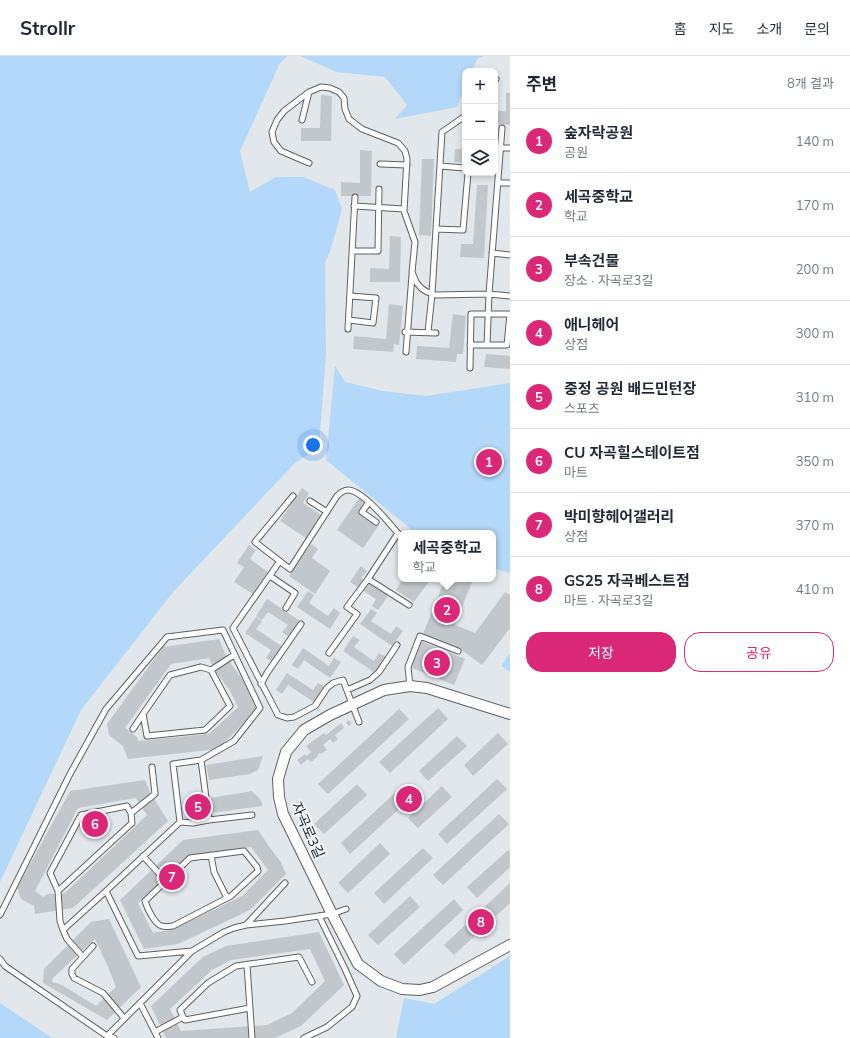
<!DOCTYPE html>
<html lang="ko">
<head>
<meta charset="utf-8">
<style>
	:root { --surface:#fff; --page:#f6f6f7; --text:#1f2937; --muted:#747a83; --line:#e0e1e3; --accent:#db2777 }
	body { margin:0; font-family:Mulish,"Noto Sans KR",sans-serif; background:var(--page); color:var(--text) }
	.controls { position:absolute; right:12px; top:12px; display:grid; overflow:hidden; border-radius:8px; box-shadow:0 2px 6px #0003 }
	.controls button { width:36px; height:36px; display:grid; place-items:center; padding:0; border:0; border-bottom:1px solid var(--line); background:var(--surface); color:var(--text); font:20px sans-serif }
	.you { position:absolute; left:313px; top:389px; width:14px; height:14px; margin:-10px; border:3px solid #fff; border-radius:50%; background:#1a73e8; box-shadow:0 0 0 6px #1a73e833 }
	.badge { display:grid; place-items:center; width:26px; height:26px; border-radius:50%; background:var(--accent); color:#fff; font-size:13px; font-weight:700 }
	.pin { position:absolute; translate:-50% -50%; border:2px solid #fff; box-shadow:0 1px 4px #0006 }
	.popup { position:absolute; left:398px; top:474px; width:98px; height:52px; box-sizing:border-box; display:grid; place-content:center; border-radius:8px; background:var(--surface); filter:drop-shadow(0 1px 3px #0005); font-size:13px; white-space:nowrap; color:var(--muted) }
	.popup b { font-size:15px; color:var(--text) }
	.popup::after { content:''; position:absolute; left:50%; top:100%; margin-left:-8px; border:8px solid transparent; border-top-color:var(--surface) }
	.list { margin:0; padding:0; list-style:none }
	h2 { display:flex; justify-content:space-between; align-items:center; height:52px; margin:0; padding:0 16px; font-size:17px }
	h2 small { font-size:13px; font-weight:400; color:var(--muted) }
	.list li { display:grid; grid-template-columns:26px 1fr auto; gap:12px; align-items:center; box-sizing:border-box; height:64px; padding:0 16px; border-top:1px solid var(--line) }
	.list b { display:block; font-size:15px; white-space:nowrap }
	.list p { margin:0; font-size:13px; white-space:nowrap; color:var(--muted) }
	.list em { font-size:13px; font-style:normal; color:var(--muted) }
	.actions { display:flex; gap:8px; padding:12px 16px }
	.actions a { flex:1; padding:9px 0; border:1px solid var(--accent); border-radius:16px; text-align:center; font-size:14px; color:var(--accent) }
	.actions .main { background:var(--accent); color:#fff }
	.icon { flex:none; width:22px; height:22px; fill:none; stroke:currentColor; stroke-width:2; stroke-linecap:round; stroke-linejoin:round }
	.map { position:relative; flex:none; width:510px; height:982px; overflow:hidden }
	header { display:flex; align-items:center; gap:24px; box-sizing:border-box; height:56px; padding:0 20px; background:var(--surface); border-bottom:1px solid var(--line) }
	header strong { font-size:19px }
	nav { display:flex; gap:22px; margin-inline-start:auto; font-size:14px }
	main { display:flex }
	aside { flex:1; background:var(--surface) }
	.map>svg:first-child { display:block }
	.green { fill:#b3d8f9 }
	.building { fill:#c2c7cc; fill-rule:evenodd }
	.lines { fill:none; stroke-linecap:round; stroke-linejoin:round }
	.service-casing { stroke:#5b6064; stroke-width:7 }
	.minor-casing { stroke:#5b6064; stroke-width:12 }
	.service { stroke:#fff; stroke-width:5 }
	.minor { stroke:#fff; stroke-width:10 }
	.labels { text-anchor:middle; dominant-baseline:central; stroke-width:4; stroke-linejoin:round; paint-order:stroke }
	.street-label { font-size:14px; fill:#242628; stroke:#eff5f9 }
</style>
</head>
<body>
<header>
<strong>Strollr</strong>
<nav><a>홈</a><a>지도</a><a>소개</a><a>문의</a></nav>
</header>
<main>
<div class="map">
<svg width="510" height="982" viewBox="0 0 510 982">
	<rect width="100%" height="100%" fill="#e2e7ec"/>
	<path class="green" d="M0,0H287L279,9L240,95L250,136L276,121H303L335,134L342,153L330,196L325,206L326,298L319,391L295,407L174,535L81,654L0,826Z
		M300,0H484L477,3L472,15H465V32L457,51L395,63L407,49L385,21L337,16Z
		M335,310L345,326L383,335L426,340L510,327V517L493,512V477H416L326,404Z
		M510,597V616L501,610Z
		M202,739L205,762L195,763L192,740Z
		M510,900V982H396L404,942L434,948Z
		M0,947L52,982H0Z"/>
	<path class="building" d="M506,37H510V69L495,68V55H506Z
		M321,39L332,40L331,85H301V72H320Z
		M455,93H465V107L454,106Z
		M360,94L372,95L371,140H341V126L360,127Z
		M422,103H434L431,180L419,179Z
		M477,129H488L484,202L460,201L461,188H473Z
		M390,180L401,181L400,226H370V212L389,213Z
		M389,248L403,250L399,289L394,288L393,296L353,293L354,280L386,283Z
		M453,258L466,260L463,298H457L456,306L416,303L417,290L449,292Z
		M486,298L510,300V313L484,311Z
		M302,432L309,437L303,447L321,459L306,482L280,465Z
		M359,442L366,447L360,456L379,469L363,492L337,474Z
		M311,488L318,493L312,502L330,515L315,538L289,520Z
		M249,489L256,494L250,503L268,516L253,538L234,526L244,511L237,507Z
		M361,510L367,515L361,522L388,540L378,554L372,550L376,543L350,526Z
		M403,523H429L430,524L414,546L396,534Z
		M445,523H464L472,526L455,569L475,577L505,536L510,539V572L482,609L459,592L423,578Z
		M308,535L314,539L309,547L328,560L334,552L340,557L330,573L297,551Z
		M267,543L300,565L289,581L282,576L288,569L268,556L262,564L256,560Z
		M371,553L377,557L371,565L391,578L396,570L403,575L392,590L360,568Z
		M256,561L262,565L256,573L283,591L272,606L266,602L271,594L245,577Z
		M353,580L360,584L354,591L374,605L379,597L386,601L375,617L343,595Z
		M219,583L227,602L245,627L257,654L218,693L128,703L123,690L109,679L107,668L163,591ZM209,602L214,613L230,635L238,651L209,678L138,685L137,681L125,672L171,608Z
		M421,585L465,603L454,629L410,611Z
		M303,592L329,610L334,602L341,606L330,622L304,604L298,613L292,609Z
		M287,617L313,634L318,627L325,631L315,647L288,629L282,638L276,634Z
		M438,652L448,663L390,717L379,706Z
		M399,653L409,663L328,738L318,728Z
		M348,664L352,667L349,670L346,667Z
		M341,667L344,672L335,679L338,683L333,687L330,683L323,689L327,694L321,698L320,697L317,699L318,700L311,706L308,703L301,709L297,704L305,698L306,700L311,696L306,690L324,677L326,679Z
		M498,677L508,688L473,720L464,709Z
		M457,680L467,690L428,725L419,715Z
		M263,700L258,714L250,718L209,724L206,709Z
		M497,723L507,733L447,788L438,778Z
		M145,724L150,736L168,765L73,852L35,858L34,850L21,843L17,832L70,735ZM136,742L147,759L65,837L48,838L43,841L35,835L78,752Z
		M357,728L367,739L324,778L314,768Z
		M442,730L452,741L418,772L408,762Z
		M399,733L409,744L350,798L341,787Z
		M252,735L257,740L262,746V750L212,757L210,742Z
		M499,758L509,768L443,829L433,819Z
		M258,774L273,796L281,806L286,818L250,854L178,888L144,893L120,844L183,784ZM251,791L268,814L242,840L174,873L153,877L138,847L190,799Z
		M380,787L390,798L348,837L338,827Z
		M423,792L433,802L384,848L374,837Z
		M508,794L510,796V811L477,842L467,831Z
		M510,827V847L454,899L444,889Z
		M410,840L420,851L378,889L368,879Z
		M454,843L463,854L404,909L394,898Z
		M109,863L141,931L107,964L43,927L44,913L91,866ZM95,883L108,911L116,931L96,950L62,929L52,926L53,922Z
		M319,876L344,929L301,970L275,982H166L151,950L203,901L226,890ZM310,893L325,925L292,957L267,969L181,975L170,953L212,914L231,904Z"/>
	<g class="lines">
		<g class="service-casing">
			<path id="service" d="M495,25L496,23
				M302,64L309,36
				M500,92H510
				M309,107L281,95L274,86L272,76L277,64L284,55L309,36L321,31L330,32L339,36L344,42L345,53L349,63L362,73L398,87L405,95L407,103L404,155L415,186L412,216L416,226L421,232L427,236L436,239L489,238L510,240
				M380,108L407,109
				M440,110L465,112
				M498,127H510
				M354,150L404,153
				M436,173L463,174L468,117
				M352,195H378L379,133
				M492,197L510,199
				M349,264L373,267L376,242L350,240
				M348,273L355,141
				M405,276L436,277
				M428,276L432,238L442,76L465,60
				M487,289L489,238L502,72
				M406,296L412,219
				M470,312L471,258H510L507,289H470
				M293,440L255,486L290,513L337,440C340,437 343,434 348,434C363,434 391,469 401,481
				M310,445L327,456
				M369,446L362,456L376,466
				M398,477L368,523L409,549
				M280,505L233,572L278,659L287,662L294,661L315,650L327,632L333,627L343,624L359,666
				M270,520L295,537L286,552
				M329,597L357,558L347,551L368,523
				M201,611L211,614L230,650L205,674L147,680L143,658L170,619Z
				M211,614L234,599
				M261,628L267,617L301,568
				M410,630L408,611L420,580L458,595
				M347,634L370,624L379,616L397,589
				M133,673L143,658
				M201,704L209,764
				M131,757L155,738L152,711
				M180,766L193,767L209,764L252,759
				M244,795L257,811L258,815L231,840L173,870C170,870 165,871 162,870C155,869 147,852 145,845L190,802Z
				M211,799L214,816L227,842
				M143,800L166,825
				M58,835L132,767L131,757L127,750L81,759L50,817L58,835L60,865L63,874L67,883L83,901
				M106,835L138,900L192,895L224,876L234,872L246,869L285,865L332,858L346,853
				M0,859L70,718L106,653L167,581L223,574L260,652L234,685L201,704L173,708L180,766L106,835L63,874
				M246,869L285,827
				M93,890L72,913V918L74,922L103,937L124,962
				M0,903L5,910L107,980L114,982
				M247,909L252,982
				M140,947L192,895
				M250,952L185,964L183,961L180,954L208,927L236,910L299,901L312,926
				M155,976L183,961
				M107,980L140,947L158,982
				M304,982L327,971L352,951L357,940L345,913L319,860"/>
		</g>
		<g class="minor-casing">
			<path id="minor" d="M510,658L427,632L410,630L384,634L330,659L304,674L286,696L278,723L279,741L283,758L332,858L358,908L381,925L402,933L420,934L433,931L510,889"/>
		</g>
		<use href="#service" class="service"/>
		<use href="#minor" class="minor"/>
	</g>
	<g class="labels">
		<g class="street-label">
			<text transform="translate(308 774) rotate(66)">자곡로3길</text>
		</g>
	</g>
</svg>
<div class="controls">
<button>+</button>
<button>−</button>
<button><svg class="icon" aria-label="layers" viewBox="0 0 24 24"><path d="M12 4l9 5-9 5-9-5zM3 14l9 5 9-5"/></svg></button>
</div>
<div class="you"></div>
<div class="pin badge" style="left:489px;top:406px">1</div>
<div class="pin badge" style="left:447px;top:554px">2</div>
<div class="popup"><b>세곡중학교</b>학교</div>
<div class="pin badge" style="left:437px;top:607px">3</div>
<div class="pin badge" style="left:409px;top:743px">4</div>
<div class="pin badge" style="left:198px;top:751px">5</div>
<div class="pin badge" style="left:95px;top:768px">6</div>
<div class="pin badge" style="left:172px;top:821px">7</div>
<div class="pin badge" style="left:481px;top:866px">8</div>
</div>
<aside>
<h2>주변<small>8개 결과</small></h2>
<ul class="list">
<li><span class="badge">1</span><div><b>숲자락공원</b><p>공원</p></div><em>140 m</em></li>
<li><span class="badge">2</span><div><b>세곡중학교</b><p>학교</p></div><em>170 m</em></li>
<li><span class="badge">3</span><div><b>부속건물</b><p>장소 · 자곡로3길</p></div><em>200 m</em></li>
<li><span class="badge">4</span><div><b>애니헤어</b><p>상점</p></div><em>300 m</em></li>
<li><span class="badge">5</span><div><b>중정 공원 배드민턴장</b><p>스포츠</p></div><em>310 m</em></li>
<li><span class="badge">6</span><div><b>CU 자곡힐스테이트점</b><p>마트</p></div><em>350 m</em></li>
<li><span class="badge">7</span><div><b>박미향헤어갤러리</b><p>상점</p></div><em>370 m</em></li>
<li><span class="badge">8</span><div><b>GS25 자곡베스트점</b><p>마트 · 자곡로3길</p></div><em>410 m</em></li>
</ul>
<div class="actions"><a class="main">저장</a><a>공유</a></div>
</aside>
</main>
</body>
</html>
